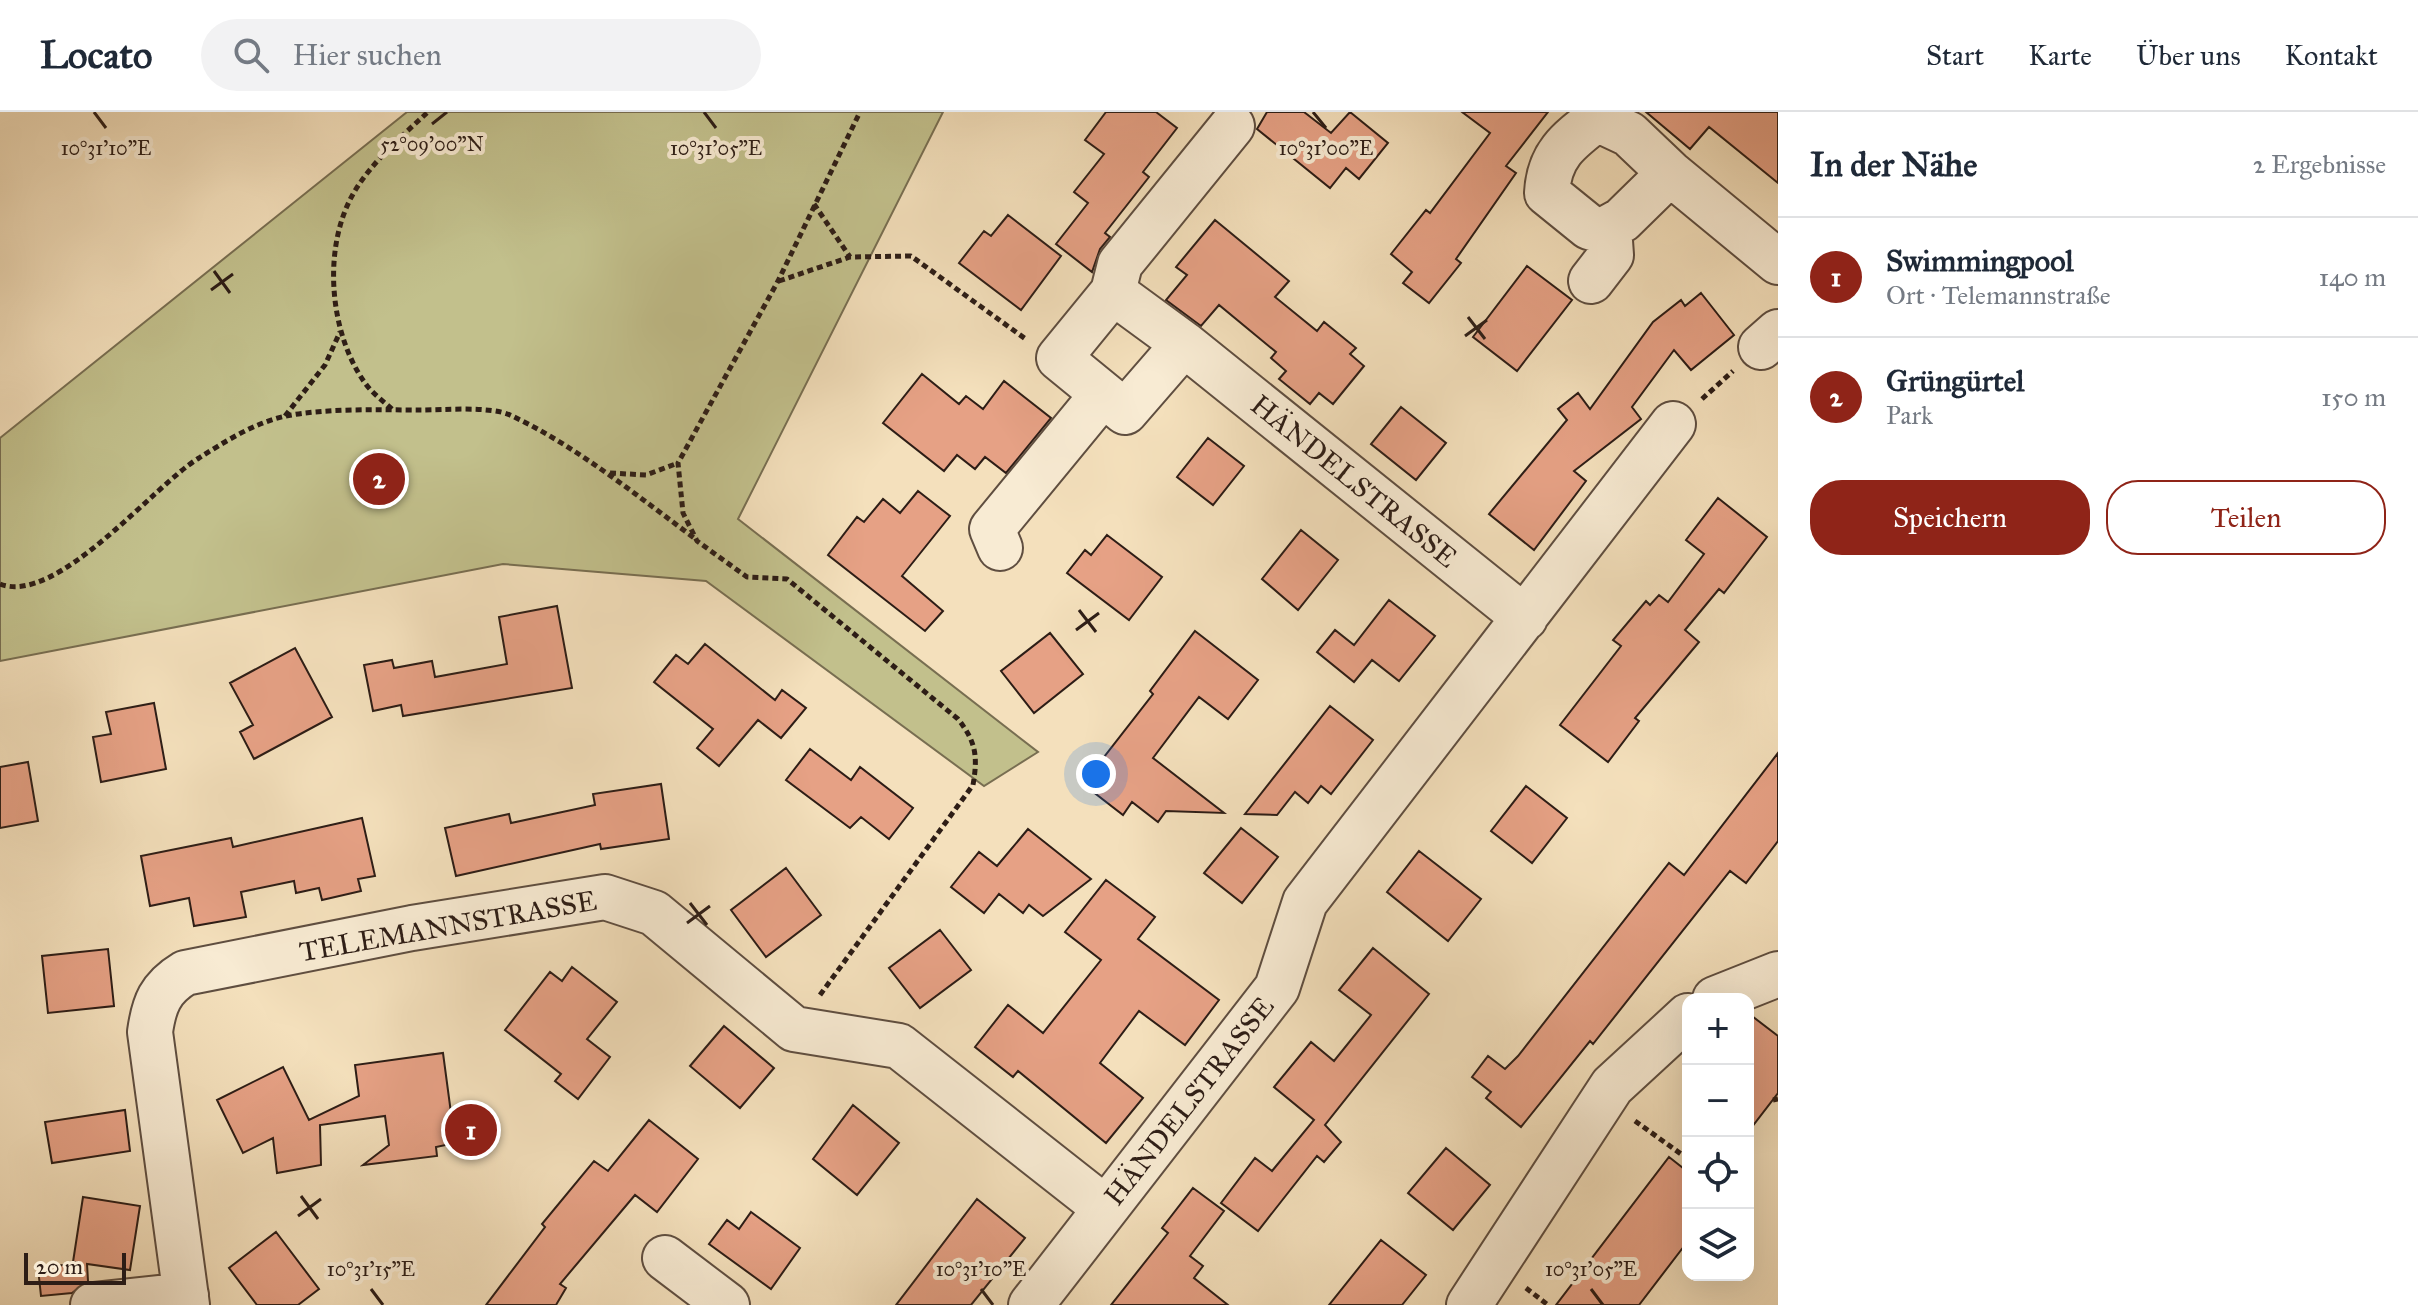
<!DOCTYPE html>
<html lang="de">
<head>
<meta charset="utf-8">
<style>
	:root { --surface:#fff; --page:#f2f2f3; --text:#1f2937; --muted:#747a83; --line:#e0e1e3; --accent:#8f2418 }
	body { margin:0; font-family:"IM FELL Great Primer",serif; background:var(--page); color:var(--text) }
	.controls { position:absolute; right:24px; bottom:24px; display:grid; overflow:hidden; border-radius:16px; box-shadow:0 8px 32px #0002 }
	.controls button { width:72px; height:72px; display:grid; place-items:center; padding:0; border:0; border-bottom:2px solid var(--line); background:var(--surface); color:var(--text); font:40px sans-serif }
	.scale { position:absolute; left:24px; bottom:20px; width:102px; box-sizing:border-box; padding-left:8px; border:4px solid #2d1d16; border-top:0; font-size:22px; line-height:28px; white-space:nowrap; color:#2d1d16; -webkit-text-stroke:6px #f8ebd3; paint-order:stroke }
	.you { position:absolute; left:1096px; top:662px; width:28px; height:28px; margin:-20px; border:6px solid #fff; border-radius:50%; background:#1a73e8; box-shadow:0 0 0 12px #1a73e833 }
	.badge { display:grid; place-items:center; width:52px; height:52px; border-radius:50%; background:var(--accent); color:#fff; font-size:26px; font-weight:700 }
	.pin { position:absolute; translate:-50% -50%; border:4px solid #fff; box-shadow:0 2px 8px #0006 }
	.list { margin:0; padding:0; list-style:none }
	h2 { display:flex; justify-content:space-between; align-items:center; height:104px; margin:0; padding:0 32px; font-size:34px }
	h2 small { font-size:26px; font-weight:400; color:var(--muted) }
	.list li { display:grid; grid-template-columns:52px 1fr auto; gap:24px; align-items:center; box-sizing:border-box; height:120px; padding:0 32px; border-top:2px solid var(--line) }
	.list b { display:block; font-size:30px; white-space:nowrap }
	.list p { margin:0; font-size:26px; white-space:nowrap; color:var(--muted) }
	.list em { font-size:26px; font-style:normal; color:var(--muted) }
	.actions { display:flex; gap:16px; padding:24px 32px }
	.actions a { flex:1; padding:18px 0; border:2px solid var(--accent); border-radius:32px; text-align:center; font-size:28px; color:var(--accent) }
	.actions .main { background:var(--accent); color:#fff }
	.icon { flex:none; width:44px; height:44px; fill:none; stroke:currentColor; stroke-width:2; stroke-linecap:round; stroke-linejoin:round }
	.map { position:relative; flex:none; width:1778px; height:1193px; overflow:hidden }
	header { display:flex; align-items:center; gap:48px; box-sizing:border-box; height:112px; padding:0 40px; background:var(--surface); border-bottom:2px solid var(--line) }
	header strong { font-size:38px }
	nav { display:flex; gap:44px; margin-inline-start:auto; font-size:28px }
	.search { width:560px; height:72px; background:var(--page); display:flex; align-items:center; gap:20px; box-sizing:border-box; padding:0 28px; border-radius:44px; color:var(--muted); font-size:30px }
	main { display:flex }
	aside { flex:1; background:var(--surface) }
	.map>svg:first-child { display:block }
	.green { fill:#c2c08c; stroke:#786e51; stroke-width:2 }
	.building { fill:#e6a185; stroke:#2d1d16; stroke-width:2 }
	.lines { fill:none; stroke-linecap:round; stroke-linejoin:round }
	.minor-casing { stroke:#5f4e40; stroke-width:48 }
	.path { stroke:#2d1d16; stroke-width:5; stroke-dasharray:6 4; stroke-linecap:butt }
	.minor { stroke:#f8ebd3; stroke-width:44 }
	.ticks { fill:none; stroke:#2d1d16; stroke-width:3 }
	.labels { text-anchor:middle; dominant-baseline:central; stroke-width:8; stroke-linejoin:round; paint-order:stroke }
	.street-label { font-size:28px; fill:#2d1d16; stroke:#f8ebd3 }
	.ticks-label { font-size:20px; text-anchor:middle; fill:#2d1d16; stroke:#f8ebd3; stroke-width:8; stroke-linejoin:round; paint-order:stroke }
</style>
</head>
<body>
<header>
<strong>Locato</strong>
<div class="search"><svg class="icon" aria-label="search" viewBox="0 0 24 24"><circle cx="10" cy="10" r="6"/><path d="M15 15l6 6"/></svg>Hier suchen</div>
<nav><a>Start</a><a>Karte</a><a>Über uns</a><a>Kontakt</a></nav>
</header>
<main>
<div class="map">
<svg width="1778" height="1193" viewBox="0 0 1778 1193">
	<rect width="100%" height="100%" fill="#f4e0bc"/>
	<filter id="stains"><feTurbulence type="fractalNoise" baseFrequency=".0025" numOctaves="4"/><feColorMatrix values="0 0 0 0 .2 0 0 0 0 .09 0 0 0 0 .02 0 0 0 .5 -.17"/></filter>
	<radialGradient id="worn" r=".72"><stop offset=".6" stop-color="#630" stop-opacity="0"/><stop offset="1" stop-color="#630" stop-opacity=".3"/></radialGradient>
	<path class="green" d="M407,0H943L738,407L1038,640L984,674L706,469L503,452L0,549V326Z"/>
	<path class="building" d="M1106,0H1156L1177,16L1143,60L1149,65L1105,121L1110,125L1100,137L1092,160L1056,132L1088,91L1074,80L1104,42L1085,28Z
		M1267,0H1304L1331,21L1350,0L1388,31L1359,67L1346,56L1330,76L1257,17Z
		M1462,0H1548L1506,54L1516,61L1456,147L1461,151L1429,191L1403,171L1412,160L1391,142L1426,98L1430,101L1490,21Z
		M1646,0H1778V71L1709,15L1690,37Z
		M1008,103L1061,144L1021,198L959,151L984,119L991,124Z
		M1215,108L1289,169L1275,185L1317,219L1324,210L1356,236L1350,242L1364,254L1333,292L1319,281L1310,292L1279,267L1286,259L1271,246L1276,240L1219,193L1201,214L1166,188L1187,163L1176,155Z
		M1527,154L1572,188L1517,259L1473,225Z
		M1701,181L1734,223L1691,258L1674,238L1632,295L1641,307L1574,359L1586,369L1534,438L1489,402L1567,308L1558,297L1578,281L1590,297L1653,210L1681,188L1685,194Z
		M922,262L959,292L966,284L983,297L1004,269L1051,306L1006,361L985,345L975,357L957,343L944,359L883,311Z
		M1401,295L1446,331L1416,368L1371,332Z
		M1208,326L1244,354L1213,393L1177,365Z
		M918,379L950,404L902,464L943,499L925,519L828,443L857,405L864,410L883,387L900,401Z
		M1718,386L1767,425L1724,481L1719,477L1685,518L1699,530L1635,606L1639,609L1608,650L1560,613L1621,534L1613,528L1646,489L1650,493L1659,483L1668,490L1704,442L1686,428Z
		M1301,418L1338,448L1298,498L1262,467Z
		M1107,423L1162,465L1129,508L1067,461L1085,438L1091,443Z
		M1389,488L1435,524L1399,569L1372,548L1354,570L1317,540L1335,518L1354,533Z
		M557,494L572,576L403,604L401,593L373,599L364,553L392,548L394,556L432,549L435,565L507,552L499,505Z
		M1195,519L1258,568L1228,607L1199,585L1153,646L1224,701L1166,699L1158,710L1132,690L1123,703L1083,672L1153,582L1150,579Z
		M1050,521L1083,562L1034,601L1001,559Z
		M705,532L775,588L782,578L806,596L781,626L758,608L719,654L697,636L713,617L654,570L676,543L688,552Z
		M295,536L332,605L254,647L240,620L253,613L230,571Z
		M154,591L166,657L101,670L93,625L111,622L106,600Z
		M1330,594L1373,628L1331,682L1321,674L1308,691L1295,680L1277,703L1245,702Z
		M810,637L851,668L860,655L913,696L889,727L861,705L850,716L786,668Z
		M1778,641V729L1746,771L1730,759L1593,932L1590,929L1521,1015L1486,986L1491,980L1472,965L1488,944L1505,957L1518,944L1669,751L1684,763Z
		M28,650L38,709L0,716V655Z
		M661,672L669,727L601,737L600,732L456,764L445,716L509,702L511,711L595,693L593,682Z
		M1526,674L1567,706L1532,751L1491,719Z
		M362,706L375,764L358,767L361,779L322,788L319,776L296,781L294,769L241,780L246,805L194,814L189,786L150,794L141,744L231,726L233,735Z
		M1241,716L1278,745L1242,791L1204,761Z
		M1028,717L1091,767L1043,804L1029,793L1023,801L999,782L984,801L951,775L979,740L997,754Z
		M1419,739L1481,787L1448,829L1387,780Z
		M786,756L821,803L766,845L731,798Z
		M1106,768L1155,805L1138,827L1219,888L1185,933L1139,899L1100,951L1143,986L1106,1031L1018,959L1013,965L975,935L1008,893L1043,921L1101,848L1065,820Z
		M940,818L971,858L920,896L889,856Z
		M1373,836L1429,882L1325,1013L1341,1030L1324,1050L1317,1044L1258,1119L1221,1091L1255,1046L1272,1059L1314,1008L1274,975L1311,930L1334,949L1371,903L1339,878Z
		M108,837L114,894L48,901L42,844Z
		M572,855L617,890L587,927L610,945L578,987L555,969L561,962L505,918L550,860L562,869Z
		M1748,901L1778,924V981L1748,1020Z
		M724,914L774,956L740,996L690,954Z
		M443,941L455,1031L436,1035L437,1044L363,1053L389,1033L385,1004L320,1013L321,1053L277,1061L273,1026L243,1041L217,988L283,955L309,1008L359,984L355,953Z
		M853,993L899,1031L857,1083L813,1047Z
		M125,998L130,1039L52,1051L45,1010Z
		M649,1008L698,1047L657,1100L635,1083L560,1172L566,1176L556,1193H486L545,1115L542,1112L594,1049L608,1059Z
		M1446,1036L1490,1073L1453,1118L1408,1081Z
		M1669,1045L1688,1060V1129L1639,1193H1556Z
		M1193,1076L1224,1099L1190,1144L1203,1154L1194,1166L1228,1193H1111L1168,1121L1162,1116Z
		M83,1085L140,1094L130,1158L87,1152L88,1169L72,1181L41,1184L38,1156L80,1151L73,1150Z
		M977,1087L1025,1126L971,1193H896Z
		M751,1100L800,1136L771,1177L709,1132L727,1108L739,1117Z
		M276,1120L319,1177L298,1193H257L229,1156Z
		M1381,1128L1426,1163L1402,1193H1329Z"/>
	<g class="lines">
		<g class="minor-casing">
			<path id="minor" d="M1670,61L1622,108L1602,119L1589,115L1547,81C1549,43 1568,29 1597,7L1629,22L1670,61L1778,150
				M1591,169L1611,143L1609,115
				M1113,180L1120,152L1232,14
				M1184,232L1125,300L1059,246L1113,180L1184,232L1525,506
				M1761,235L1778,220
				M1000,436L992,417L1103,282
				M1715,887L1778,862
				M665,1146L727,1193
				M93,1193L186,1183
				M187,1193L150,920C154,892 160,876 185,861L412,816L605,785L654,801L794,917L899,934L1105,1096
				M1031,1193L1277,876L1305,790L1673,312
				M1469,1193L1612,974L1688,904"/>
		</g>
		<path class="path" d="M814,92L850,145
			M779,169L850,145L911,144L1027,228
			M1702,287L1733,259
			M392,297C383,289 372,281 365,271C328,219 322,131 356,77C375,47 403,23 428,0
			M285,304L325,253L340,220
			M610,361L646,363L678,351
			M0,472C57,494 154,373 199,346C224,330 256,310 286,304C326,296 379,298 420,298C442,298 491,294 510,303C575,333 640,386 697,428
			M820,883L973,673C978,644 976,630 958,607L787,467L747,465L697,429L683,401L678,351L778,169L860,0
			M1773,988L1778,987
			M1635,1009L1688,1047
			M1526,1176L1548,1193"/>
		<use href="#minor" class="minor"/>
	</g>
	<path class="ticks" d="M94,0L106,16M704,0L716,16M1313,0L1326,16M432,12L447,0M214,159L230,181M211,178L233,162M1468,205L1485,227M1465,224L1487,208M1079,498L1096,520M1076,518L1099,501M690,791L707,813M687,811L710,794M301,1084L318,1107M298,1104L321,1087M371,1177L383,1193M981,1177L993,1193M1591,1177L1603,1193"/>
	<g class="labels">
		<g class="street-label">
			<text transform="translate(1354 369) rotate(39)">HÄNDELSTRASSE</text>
			<text transform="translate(448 814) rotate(-10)">TELEMANNSTRASSE</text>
			<text transform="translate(1189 989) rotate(-52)">HÄNDELSTRASSE</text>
		</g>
	</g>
	<g class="ticks-label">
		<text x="432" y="39">52°09'00"N</text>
		<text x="716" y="43">10°31'05"E</text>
		<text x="1326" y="43">10°31'00"E</text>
		<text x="106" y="43">10°31'10"E</text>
		<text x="371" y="1164">10°31'15"E</text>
		<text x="981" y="1164">10°31'10"E</text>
		<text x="1591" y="1164">10°31'05"E</text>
	</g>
	<rect width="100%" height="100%" filter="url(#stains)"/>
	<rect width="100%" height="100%" fill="url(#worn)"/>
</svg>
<div class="controls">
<button>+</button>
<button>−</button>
<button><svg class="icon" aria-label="locate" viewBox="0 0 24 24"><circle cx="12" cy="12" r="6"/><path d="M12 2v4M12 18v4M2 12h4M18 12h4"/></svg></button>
<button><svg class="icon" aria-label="layers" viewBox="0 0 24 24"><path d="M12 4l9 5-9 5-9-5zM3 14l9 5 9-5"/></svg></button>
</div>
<div class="scale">20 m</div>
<div class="you"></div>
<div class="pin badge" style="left:471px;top:1018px">1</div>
<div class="pin badge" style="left:379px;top:367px">2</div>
</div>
<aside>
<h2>In der Nähe<small>2 Ergebnisse</small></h2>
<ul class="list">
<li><span class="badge">1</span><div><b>Swimmingpool</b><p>Ort · Telemannstraße</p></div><em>140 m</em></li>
<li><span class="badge">2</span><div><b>Grüngürtel</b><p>Park</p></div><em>150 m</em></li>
</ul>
<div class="actions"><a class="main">Speichern</a><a>Teilen</a></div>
</aside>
</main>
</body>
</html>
